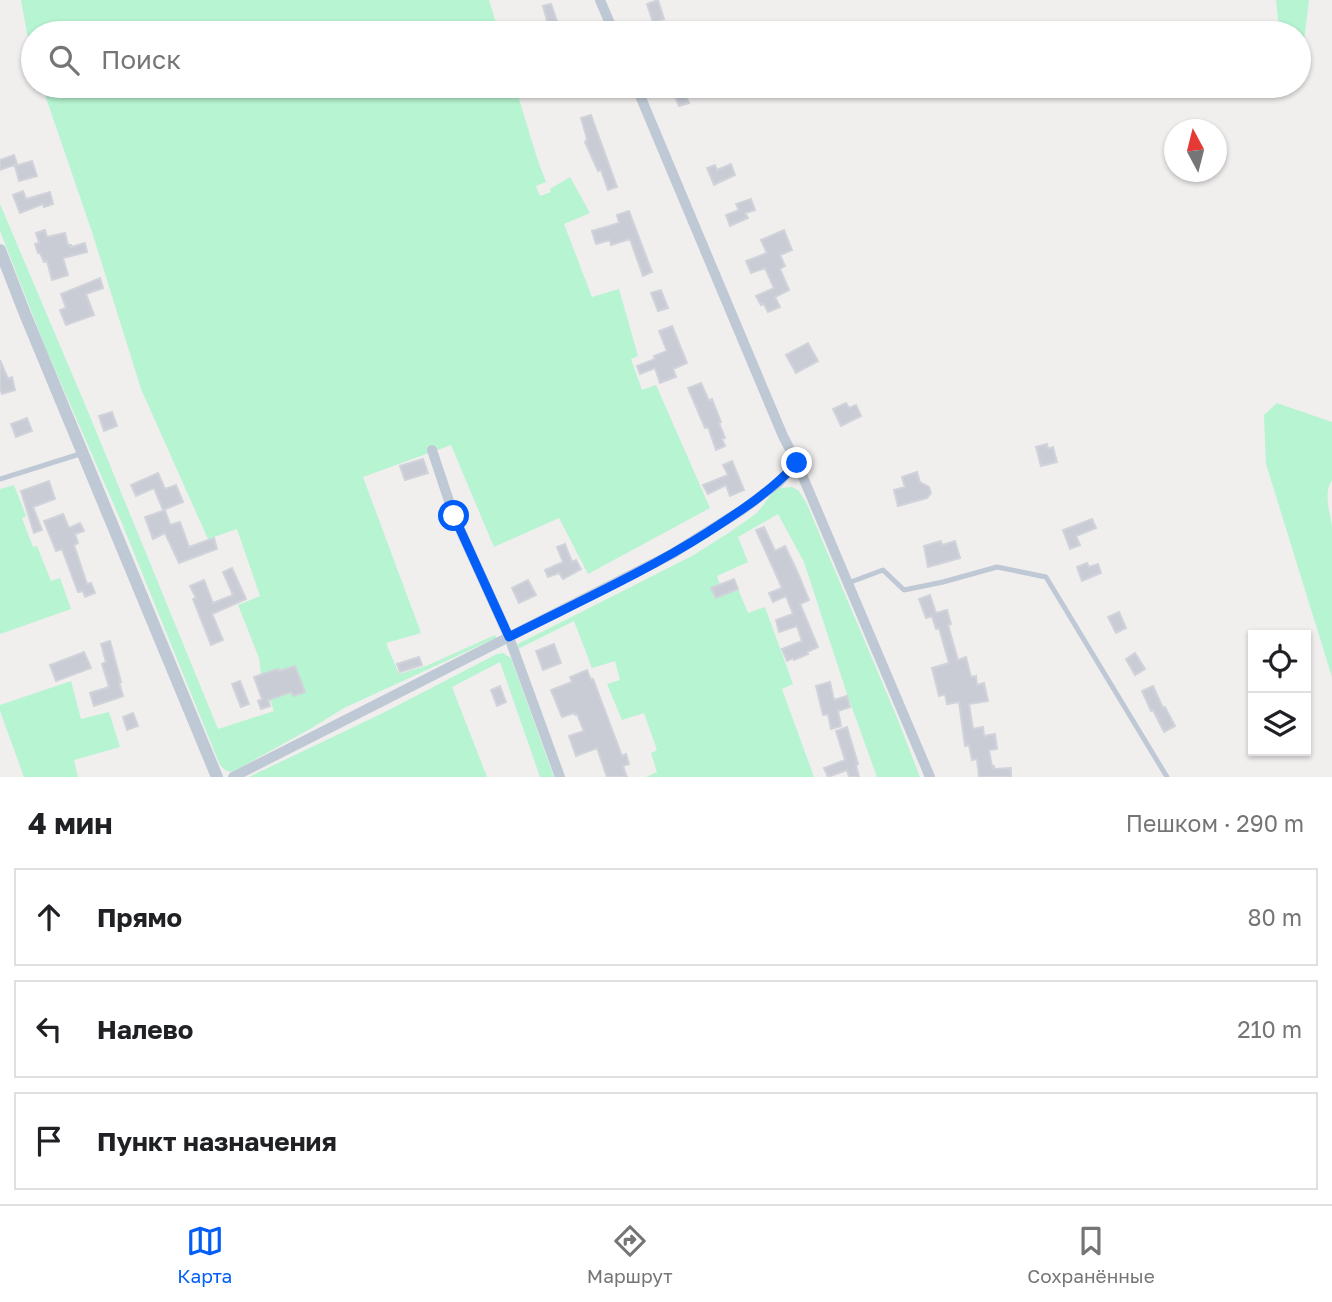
<!DOCTYPE html>
<html lang="ru">
<head>
<meta charset="utf-8">
<style>
	:root { --surface:#fff; --page:#f6f6f6; --text:#202124; --muted:#757577; --line:#e0e0e0; --accent:#025ef6 }
	body { margin:0; font-family:"Golos Text",sans-serif; background:var(--page); color:var(--text) }
	.controls { position:absolute; right:21px; bottom:21px; display:grid; overflow:hidden; border-radius:0px; box-shadow:0 2px 5px #0004 }
	.controls button { width:63px; height:63px; display:grid; place-items:center; padding:0; border:0; border-bottom:2px solid var(--line); background:var(--surface); color:var(--text); font:35px sans-serif }
	.compass { position:absolute; left:1164px; top:119px; width:63px; height:63px; border-radius:50%; background:var(--surface); box-shadow:0 2px 5px #0004; rotate:353deg }
	.stop { position:absolute; width:21px; height:21px; margin:-16px; border:5px solid #025ef6; border-radius:50%; background:#fff }
	.stop.end { background:#025ef6; border-color:#fff; box-shadow:0 2px 7px #0008 }
	.list { margin:0; padding:0; list-style:none }
	h2 { display:flex; justify-content:space-between; align-items:center; height:91px; margin:0; padding:0 28px; font-size:30px }
	h2 small { font-size:23px; font-weight:400; color:var(--muted) }
	.list li { display:grid; grid-template-columns:46px 1fr auto; gap:21px; align-items:center; box-sizing:border-box; height:98px; margin:0 14px 14px; padding:0 14px; border:2px solid var(--line); border-radius:0px }
	.list b { display:block; font-size:26px; white-space:nowrap }
	.list em { font-size:23px; font-style:normal; color:var(--muted) }
	.icon { flex:none; width:38px; height:38px; fill:none; stroke:currentColor; stroke-width:2; stroke-linecap:round; stroke-linejoin:round }
	.map { position:relative; flex:none; width:1332px; height:777px; overflow:hidden }
	.search { position:absolute; background:var(--surface); box-shadow:0 2px 5px #0004; left:21px; right:21px; top:21px; height:77px; display:flex; align-items:center; gap:18px; box-sizing:border-box; padding:0 24px; border-radius:38px; color:var(--muted); font-size:26px }
	.sheet { height:427px; background:var(--surface) }
	nav { display:flex; justify-content:space-around; align-items:center; box-sizing:border-box; height:98px; border-top:2px solid var(--line); background:var(--surface); font-size:19px; color:var(--muted) }
	nav a { display:grid; justify-items:center; gap:4px }
	nav .on { color:var(--accent) }
	.map>svg:first-child { display:block }
	.green { fill:#b6f4d2 }
	.building { fill:#c9ccd4; stroke:#d1d3db; stroke-width:2 }
	.lines { fill:none; stroke-linecap:round; stroke-linejoin:round }
	.service { stroke:#bfc9d5; stroke-width:5 }
	.minor { stroke:#bfc9d5; stroke-width:10 }
	.tertiary { stroke:#bfc9d5; stroke-width:12 }
	.route { stroke:#025ef6; stroke-width:9 }
</style>
</head>
<body>
<div class="map">
<svg width="1332" height="777" viewBox="0 0 1332 777">
	<rect width="100%" height="100%" fill="#f1eeee"/>
	<path class="green" d="M21,0H489L499,33H33V61L30,50Z
		M1276,0H1309L1304,41L1299,47V33H1281L1279,27Z
		M42,86H515L537,158L546,182L536,186L540,196L551,192L550,189L570,177L590,213L564,224L592,297L619,289L638,356L631,359L642,390L656,385L710,508L588,574L559,518L494,547L451,445L363,477L421,633L386,643L399,674L426,666L495,635L496,638L344,708L310,729L236,770L231,772L225,770L220,765L121,521L46,349L0,231V204L89,414L218,729L274,711L261,674L259,658L238,605L260,596L237,529L208,539L141,389L92,232Z
		M1277,403L1332,422V480C1323,493 1330,512 1332,526V677L1266,464L1264,415Z
		M14,485L26,516L22,518L33,547L37,546L51,581L60,578L71,609L0,634V489Z
		M792,487L798,490L806,502L898,720L920,777H877L847,694L804,562L778,514L738,537L748,562L717,576L720,585L711,589L716,598L738,589L748,613L765,607L793,684L782,689L814,777H646L657,772L651,753L657,750L644,713L622,720L607,684L620,680L615,661L592,668L574,621L518,649V644L692,556L730,532L757,513L774,491L780,488Z
		M503,653L511,658L554,777H540L500,662L452,687L487,777H249L383,713L497,654Z
		M71,681L81,719L109,712L120,747L74,760L78,777H24L0,711V705Z"/>
	<path class="building" d="M658,0L664,19L653,22L647,4Z
		M551,4L557,21L548,24L543,6Z
		M547,86H580V88L550,97Z
		M671,86H695V87L684,91L689,103L679,106L674,94L671,95L669,88Z
		M591,115L617,187L608,190L601,170L598,171L585,142L587,139L581,118Z
		M14,155L17,164L0,170V160Z
		M32,161L37,176L19,181L15,166Z
		M731,164L735,175L714,185L707,168L715,165L717,170Z
		M23,191L26,199L50,192L53,204L44,207L43,204L20,213L13,195Z
		M751,199L755,210L745,213L748,218L730,226L726,215L739,210L736,204Z
		M629,211L652,272L643,276L630,239L611,245L610,240L596,244L592,231L619,223L617,215Z
		M45,230L47,237L65,233L68,245H71V247L85,243L87,252L63,258L68,275L52,280L47,261L44,262L40,253H38L35,244L39,243L36,233Z
		M784,230L792,250L780,255L785,266L780,269L789,290L775,297L780,307L768,312L764,304L761,305L756,296L774,288L765,268L751,273L746,261L767,253L761,240Z
		M100,278L103,288L86,294L94,315L66,325L60,310L66,308L61,294Z
		M661,290L668,308L658,311L651,293Z
		M672,326L687,363L673,369L676,377L660,383L655,368L640,374L637,366L655,359L654,356L667,351L659,331Z
		M808,343L818,361L796,373L786,355Z
		M0,360L8,379L12,377L15,390L2,394L0,388Z
		M701,383L709,401L712,399L721,422L719,423L725,438L722,439L725,446L716,450L708,427L705,428L688,388Z
		M846,403L849,408L856,405L861,416L841,426L833,409Z
		M112,412L117,426L104,431L99,416Z
		M27,418L32,431L16,437L11,424Z
		M1047,444L1048,449L1053,447L1057,462L1041,466L1036,447Z
		M423,459L428,473L405,480L400,466Z
		M732,461L744,490L730,496L726,485L708,494L703,485L728,475L723,465Z
		M917,472L920,482L929,487L931,493L927,498L898,506L894,490L905,487L902,477Z
		M158,473L165,489L176,485L183,502L163,510L154,488L136,496L131,485Z
		M49,481L55,499L33,507L42,530L34,533L21,491Z
		M165,510L170,525L180,522L189,547L214,538L217,549L179,563L165,533L153,539L145,517Z
		M63,514L69,528L80,523L84,531L75,534L78,543L74,545L87,584L91,583L95,593L85,597L83,591L78,592L62,549L56,551L44,521Z
		M1092,519L1096,528L1076,536L1080,545L1070,549L1063,530Z
		M764,527L775,551L785,546L797,571L809,600L800,604L818,647L807,652L808,654L794,660L793,658L787,661L782,649L802,641L797,626L779,632L776,620L793,614L786,596L773,602L769,593L782,588L756,530Z
		M941,541L942,545L955,541L960,558L928,567L924,546Z
		M565,544L572,562L576,560L581,569L563,579L559,573L548,577L545,570L563,562L557,547Z
		M1087,563L1089,567L1098,564L1101,573L1082,581L1077,567Z
		M232,568L246,599L212,614L223,640L211,645L193,599L196,598L190,586L204,580L213,603L233,595L223,572Z
		M734,579L738,589L716,598L711,588Z
		M528,580L536,595L519,603L512,588Z
		M930,595L936,613L947,610L951,624L948,625L958,660L966,657L971,677L976,676L977,685L984,683L988,701L969,704L973,729L983,727L984,736L995,734L997,749L989,750L992,766H994V769L1011,768V777H979L977,759L972,760L969,745L965,746L959,702L947,704L945,694L939,696L932,668L949,663L939,628L936,629L932,616L926,618L919,599Z
		M1119,612L1126,628L1116,633L1108,617Z
		M110,641L121,682H119L123,696L94,706L90,693L109,687L102,664L106,662L101,644Z
		M554,644L561,663L543,670L536,651Z
		M84,652L91,668L56,681L50,665Z
		M1135,653L1145,669L1135,675L1126,659Z
		M419,657L422,665L400,672L397,664Z
		M295,666L305,692L293,696L291,692L268,700L270,706L261,709L258,701L262,699L254,677L278,669L279,671Z
		M587,670L591,680L593,679L622,756L626,754L629,764L623,766L627,777H607L597,748L576,756L569,736L584,731L577,714L575,715L574,713L562,717L551,690L572,682L570,677Z
		M240,681L249,704L241,707L232,684Z
		M830,682L834,700L847,696L850,707L838,711L841,726L831,729L828,714L823,715L816,686Z
		M500,686L506,702L497,706L491,690Z
		M1153,686L1163,708L1165,707L1175,726L1164,732L1153,710L1151,711L1142,691Z
		M133,713L138,726L127,730L123,717Z
		M847,727L858,764L856,765L859,777H849L847,770L828,777L824,768L845,760L836,731Z"/>
	<g class="lines">
		<path class="service" d="M0,479L83,453
			M848,583L883,570L904,590L943,582L997,567L1046,577L1167,777"/>
		<path class="minor" d="M600,0L614,33
			M636,86L738,329L783,436L797,463L930,777
			M432,450L454,516L509,637L560,777
			M233,777L672,554L742,510L778,483L797,463"/>
		<path class="tertiary" d="M0,250L25,314L217,777"/>
	</g>
	<g class="lines">
		<path class="route" d="M454,516L509,637C576,603 645,572 708,532C742,510 770,492 797,463"/>
	</g>
</svg>
<div class="controls">
<button><svg class="icon" aria-label="locate" viewBox="0 0 24 24"><circle cx="12" cy="12" r="6"/><path d="M12 2v4M12 18v4M2 12h4M18 12h4"/></svg></button>
<button><svg class="icon" aria-label="layers" viewBox="0 0 24 24"><path d="M12 4l9 5-9 5-9-5zM3 14l9 5 9-5"/></svg></button>
</div>
<svg class="compass" viewBox="-18 -18 36 36"><path d="M0-13l5 13h-10z" fill="#e53935"/><path d="M0 13l5-13h-10z" fill="#757577"/></svg>
<div class="stop" style="left:454px;top:516px"></div>
<div class="stop end" style="left:797px;top:463px"></div>
<div class="search"><svg class="icon" aria-label="search" viewBox="0 0 24 24"><circle cx="10" cy="10" r="6"/><path d="M15 15l6 6"/></svg>Поиск</div>
</div>
<section class="sheet">
<h2>4 мин<small>Пешком · 290 m</small></h2>
<ul class="list">
<li><svg class="icon" aria-label="ahead" viewBox="0 0 24 24"><path d="M12 20V5M6 11l6-6 6 6"/></svg><div><b>Прямо</b></div><em>80 m</em></li>
<li><svg class="icon" aria-label="left" viewBox="0 0 24 24"><path d="M17 20v-9H6M10 6l-5 5 5 5"/></svg><div><b>Налево</b></div><em>210 m</em></li>
<li><svg class="icon" aria-label="arrive" viewBox="0 0 24 24"><path d="M6 21V4h12l-3 4 3 4H6"/></svg><div><b>Пункт назначения</b></div></li>
</ul>
</section>
<nav>
<a class="on"><svg class="icon" aria-label="map" viewBox="0 0 24 24"><path d="M3 6l6-2 6 2 6-2v14l-6 2-6-2-6 2zM9 4v14M15 6v14"/></svg>Карта</a>
<a><svg class="icon" aria-label="directions" viewBox="0 0 24 24"><path d="M12 3l9 9-9 9-9-9zM9 14v-3h6M13 9l2 2-2 2"/></svg>Маршрут</a>
<a><svg class="icon" aria-label="saved" viewBox="0 0 24 24"><path d="M7 4h10v16l-5-4-5 4z"/></svg>Сохранённые</a>
</nav>
</body>
</html>
